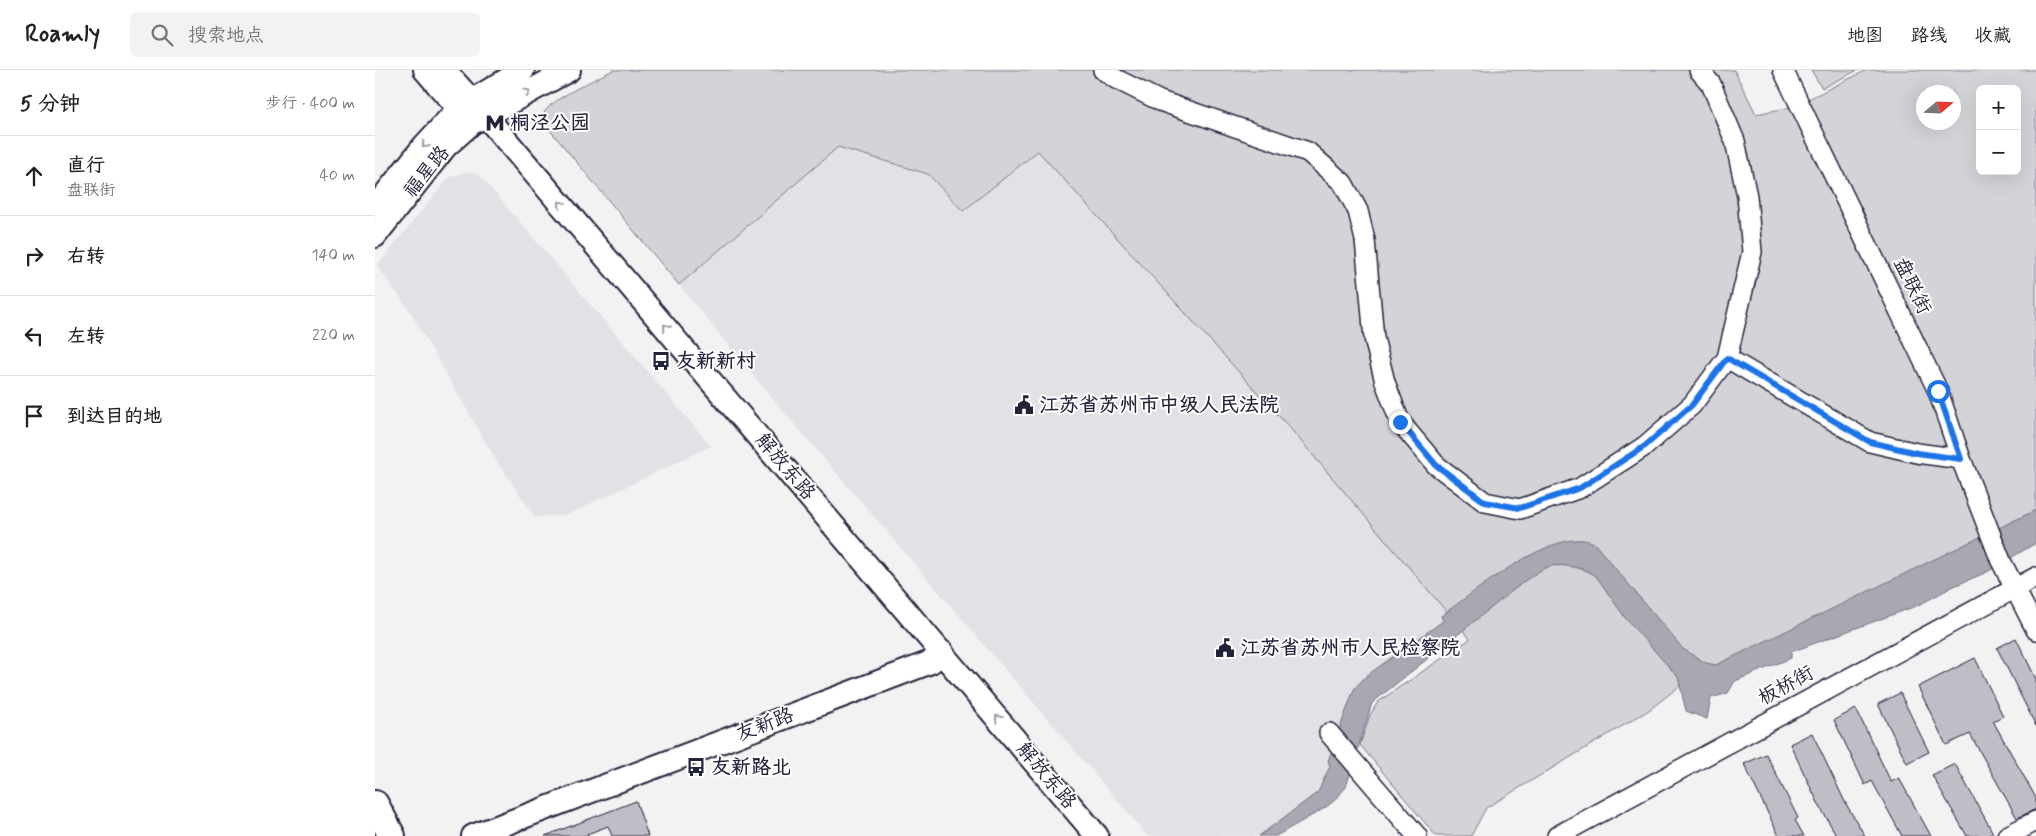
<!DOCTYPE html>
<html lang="zh">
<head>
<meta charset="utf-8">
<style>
	:root { --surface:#fff; --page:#f2f2f2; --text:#222; --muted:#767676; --line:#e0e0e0 }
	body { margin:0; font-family:Mynerve,"LXGW WenKai TC",sans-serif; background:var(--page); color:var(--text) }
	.controls { position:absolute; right:15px; top:15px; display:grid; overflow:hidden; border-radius:8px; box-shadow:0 5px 20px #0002 }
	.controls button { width:45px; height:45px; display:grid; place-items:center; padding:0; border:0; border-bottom:1px solid var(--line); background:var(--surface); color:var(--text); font:25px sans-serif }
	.compass { position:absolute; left:1541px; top:15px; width:45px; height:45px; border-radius:50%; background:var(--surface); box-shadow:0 5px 20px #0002; rotate:71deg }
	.stop { position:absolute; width:15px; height:15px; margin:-11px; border:4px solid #1a73e8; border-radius:50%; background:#fff }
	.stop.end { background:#1a73e8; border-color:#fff; box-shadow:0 1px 5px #0008 }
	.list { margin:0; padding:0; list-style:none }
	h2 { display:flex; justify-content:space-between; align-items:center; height:65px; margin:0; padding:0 20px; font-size:21px }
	h2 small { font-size:16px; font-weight:400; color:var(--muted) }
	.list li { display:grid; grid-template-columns:32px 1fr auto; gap:15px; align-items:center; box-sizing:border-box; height:80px; padding:0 20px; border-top:1px solid var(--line) }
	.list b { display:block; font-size:19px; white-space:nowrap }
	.list p { margin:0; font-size:16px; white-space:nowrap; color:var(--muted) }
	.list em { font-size:16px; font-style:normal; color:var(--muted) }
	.icon { flex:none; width:28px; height:28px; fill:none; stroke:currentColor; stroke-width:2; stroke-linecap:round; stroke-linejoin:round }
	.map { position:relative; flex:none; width:1661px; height:766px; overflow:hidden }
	header { display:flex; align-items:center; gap:30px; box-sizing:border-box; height:70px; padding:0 25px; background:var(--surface); border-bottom:1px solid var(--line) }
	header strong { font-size:24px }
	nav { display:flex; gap:28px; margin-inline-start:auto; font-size:18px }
	.search { width:350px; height:45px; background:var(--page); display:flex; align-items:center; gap:12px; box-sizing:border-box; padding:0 18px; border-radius:8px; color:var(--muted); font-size:19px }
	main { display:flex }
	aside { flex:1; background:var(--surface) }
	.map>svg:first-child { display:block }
	.built { fill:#e2e2e6 }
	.green { fill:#d3d3d8; stroke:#7a7a8a; fill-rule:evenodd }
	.water { fill:#a8a8b2; stroke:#727282 }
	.building { fill:#bebec6; stroke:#22223b }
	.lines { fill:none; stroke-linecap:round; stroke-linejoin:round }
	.minor-casing { stroke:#22223b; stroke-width:22 }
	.major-casing { stroke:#22223b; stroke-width:26 }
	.highway-casing { stroke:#22223b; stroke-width:30 }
	.minor { stroke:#fff; stroke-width:19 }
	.major { stroke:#fff; stroke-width:22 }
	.highway { stroke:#fff; stroke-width:26 }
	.oneway { stroke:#9c9ca7 }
	.route { stroke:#1a73e8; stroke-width:6 }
	.labels { text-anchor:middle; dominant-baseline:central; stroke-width:4; stroke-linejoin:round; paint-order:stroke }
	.poi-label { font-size:20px; font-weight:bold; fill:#22223b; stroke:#fff; text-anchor:start }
	.street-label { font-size:20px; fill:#22223b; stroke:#fff }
</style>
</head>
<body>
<header>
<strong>Roamly</strong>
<div class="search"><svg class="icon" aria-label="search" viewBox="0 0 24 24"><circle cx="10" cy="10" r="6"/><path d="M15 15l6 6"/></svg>搜索地点</div>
<nav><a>地图</a><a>路线</a><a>收藏</a></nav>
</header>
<main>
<aside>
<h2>5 分钟<small>步行 · 400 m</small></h2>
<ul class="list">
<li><svg class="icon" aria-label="ahead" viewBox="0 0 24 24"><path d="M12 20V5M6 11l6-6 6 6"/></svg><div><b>直行</b><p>盘联街</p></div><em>40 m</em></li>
<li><svg class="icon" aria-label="right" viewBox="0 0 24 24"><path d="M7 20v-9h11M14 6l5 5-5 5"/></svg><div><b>右转</b></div><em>140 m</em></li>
<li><svg class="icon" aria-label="left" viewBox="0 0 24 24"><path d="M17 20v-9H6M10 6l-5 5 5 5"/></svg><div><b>左转</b></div><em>220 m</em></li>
<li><svg class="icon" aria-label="arrive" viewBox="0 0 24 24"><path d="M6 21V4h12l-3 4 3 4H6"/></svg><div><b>到达目的地</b></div></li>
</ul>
</aside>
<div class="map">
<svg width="1661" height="766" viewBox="0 0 1661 766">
	<rect width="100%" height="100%" fill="#f2f2f3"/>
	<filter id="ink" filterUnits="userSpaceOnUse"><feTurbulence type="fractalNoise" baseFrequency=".02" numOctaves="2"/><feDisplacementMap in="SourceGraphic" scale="10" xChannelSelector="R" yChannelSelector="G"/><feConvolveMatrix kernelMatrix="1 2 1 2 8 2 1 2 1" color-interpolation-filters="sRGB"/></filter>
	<g filter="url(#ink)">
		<path class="built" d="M463,77L553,104L588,141L663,81L913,356L1072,541L1066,546L1069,551L991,606L979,619L953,691L955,696L947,715L943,722L884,766H773L386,315L304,215Z
			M91,102L102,104L109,110L336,376L192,445L160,447L121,390L33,238L2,196L71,111L75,107Z"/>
		<path class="green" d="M238,0H1359L1381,44L1417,37L1492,0H1661V440L1306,615L1274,640L1111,738L1096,766H1061L985,675L995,645L1003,632L1095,569L913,356L663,81L588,141L553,104L463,77L304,215L174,59C172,55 168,50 169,44C170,32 225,7 238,0ZM1605,19H1642V101H1605ZM1548,22H1578V52H1548Z
			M1436,0H1483L1447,18Z"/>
		<path class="water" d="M1661,440V473L1612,502L1577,517L1544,535L1416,582V588L1360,611L1353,623L1336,628L1332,649L1311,641L1303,607L1251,549L1221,506C1211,498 1189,494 1176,496C1167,498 1159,505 1151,510L997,633L971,717L960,730L950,738L901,766H884L943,722L955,696L953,691L979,619L991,606L1068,551L1066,546C1097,524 1181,454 1219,473L1308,579L1331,593L1341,595Z"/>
		<path class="building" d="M1641,568L1661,609V656L1622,578Z
			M1600,588L1628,646L1618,651L1661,728V739L1642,748L1595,664L1571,675L1543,617Z
			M1525,623L1554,682L1532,693L1503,634Z
			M1481,639L1516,712L1524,708L1556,766H1527L1497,711L1490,715L1459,650Z
			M1437,663L1471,734L1490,766H1462L1444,735L1415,674Z
			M1391,684L1423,748L1420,750L1429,766H1404L1369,694Z
			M1580,694L1618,763L1612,766H1592L1557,705Z
			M261,731L273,766H237L233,756L212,764L213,766H170Z"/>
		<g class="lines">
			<g class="minor-casing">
				<path id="minor" d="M728,0L741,9L785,31L933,82L968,113L983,141L990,170L999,268L1010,312L1025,352L1061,395L1110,432L1145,439L1205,418L1270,376L1317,335L1352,288L1377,182L1372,126L1360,71L1336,14L1324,0
					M1408,0L1563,321L1586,389L1626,491L1661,560
					M1352,288L1495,372L1542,383L1586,389
					M954,663L1042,766
					M1182,766L1661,507
					M1632,766L1661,751"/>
			</g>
			<g class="major-casing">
				<path id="major" d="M50,0L74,28
					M69,0L109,44L722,766
					M0,137L48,77L83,39L148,0
					M0,166L71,76L97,53L194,0
					M98,766L556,592L567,582"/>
			</g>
			<g class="highway-casing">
				<path id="highway" d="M0,734L17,766"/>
			</g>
			<use href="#minor" class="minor"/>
			<use href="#major" class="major"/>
			<use href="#highway" class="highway"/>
		</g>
		<defs><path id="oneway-chevron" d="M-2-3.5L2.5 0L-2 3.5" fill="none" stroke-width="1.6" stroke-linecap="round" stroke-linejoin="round" transform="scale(1.25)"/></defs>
		<g class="oneway">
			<use href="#oneway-chevron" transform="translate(152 22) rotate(-28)"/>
			<use href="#oneway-chevron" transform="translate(50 75) rotate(131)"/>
			<use href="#oneway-chevron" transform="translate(186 134) rotate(-130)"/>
			<use href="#oneway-chevron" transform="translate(291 257) rotate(-130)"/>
			<use href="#oneway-chevron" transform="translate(623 648) rotate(-130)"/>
		</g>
	</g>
	<g class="lines" filter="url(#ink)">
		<path class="route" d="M1025,352L1061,395L1110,432L1145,438L1205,418L1270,376L1317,335L1352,288L1495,372L1542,383L1586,389L1563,321"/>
	</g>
	<defs>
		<g id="metro-bare" transform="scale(1.5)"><path d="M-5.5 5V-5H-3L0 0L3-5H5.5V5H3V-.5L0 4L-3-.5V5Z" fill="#22223b" stroke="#fff" stroke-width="2.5" paint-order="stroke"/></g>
		<g id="bus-bare" transform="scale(1.5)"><path d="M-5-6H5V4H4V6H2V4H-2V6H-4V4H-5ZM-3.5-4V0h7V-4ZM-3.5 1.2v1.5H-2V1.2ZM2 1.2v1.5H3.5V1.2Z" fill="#22223b" stroke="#fff" stroke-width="2.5" paint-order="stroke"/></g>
		<g id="civic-bare" transform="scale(1.5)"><path d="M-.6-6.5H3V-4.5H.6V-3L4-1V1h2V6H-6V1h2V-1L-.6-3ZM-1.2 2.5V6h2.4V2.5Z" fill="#22223b" stroke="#fff" stroke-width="2.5" paint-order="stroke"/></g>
	</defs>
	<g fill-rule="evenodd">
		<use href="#metro-bare" x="120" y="53"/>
		<use href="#bus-bare" x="286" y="291"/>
		<use href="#civic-bare" x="649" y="335"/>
		<use href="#civic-bare" x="850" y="578"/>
		<use href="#bus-bare" x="321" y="697"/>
	</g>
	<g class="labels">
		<g class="poi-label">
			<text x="135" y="53">桐泾公园</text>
			<text x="301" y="291">友新新村</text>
			<text x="664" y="335">江苏省苏州市中级人民法院</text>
			<text x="865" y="578">江苏省苏州市人民检察院</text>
			<text x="336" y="697">友新路北</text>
		</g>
		<g class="street-label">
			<text transform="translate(52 102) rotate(-51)">福星路</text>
			<text transform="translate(1537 216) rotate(64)">盘联街</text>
			<text transform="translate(410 397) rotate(50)">解放东路</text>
			<text transform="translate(1411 616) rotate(-29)">板桥街</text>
			<text transform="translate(390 655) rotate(-21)">友新路</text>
			<text transform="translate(671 706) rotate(50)">解放东路</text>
		</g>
	</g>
</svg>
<div class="controls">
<button>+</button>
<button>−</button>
</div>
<svg class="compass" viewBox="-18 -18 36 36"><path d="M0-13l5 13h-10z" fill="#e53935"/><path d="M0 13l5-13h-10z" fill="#767676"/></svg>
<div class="stop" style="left:1563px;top:321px"></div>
<div class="stop end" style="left:1025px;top:352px"></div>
</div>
</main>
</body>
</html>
